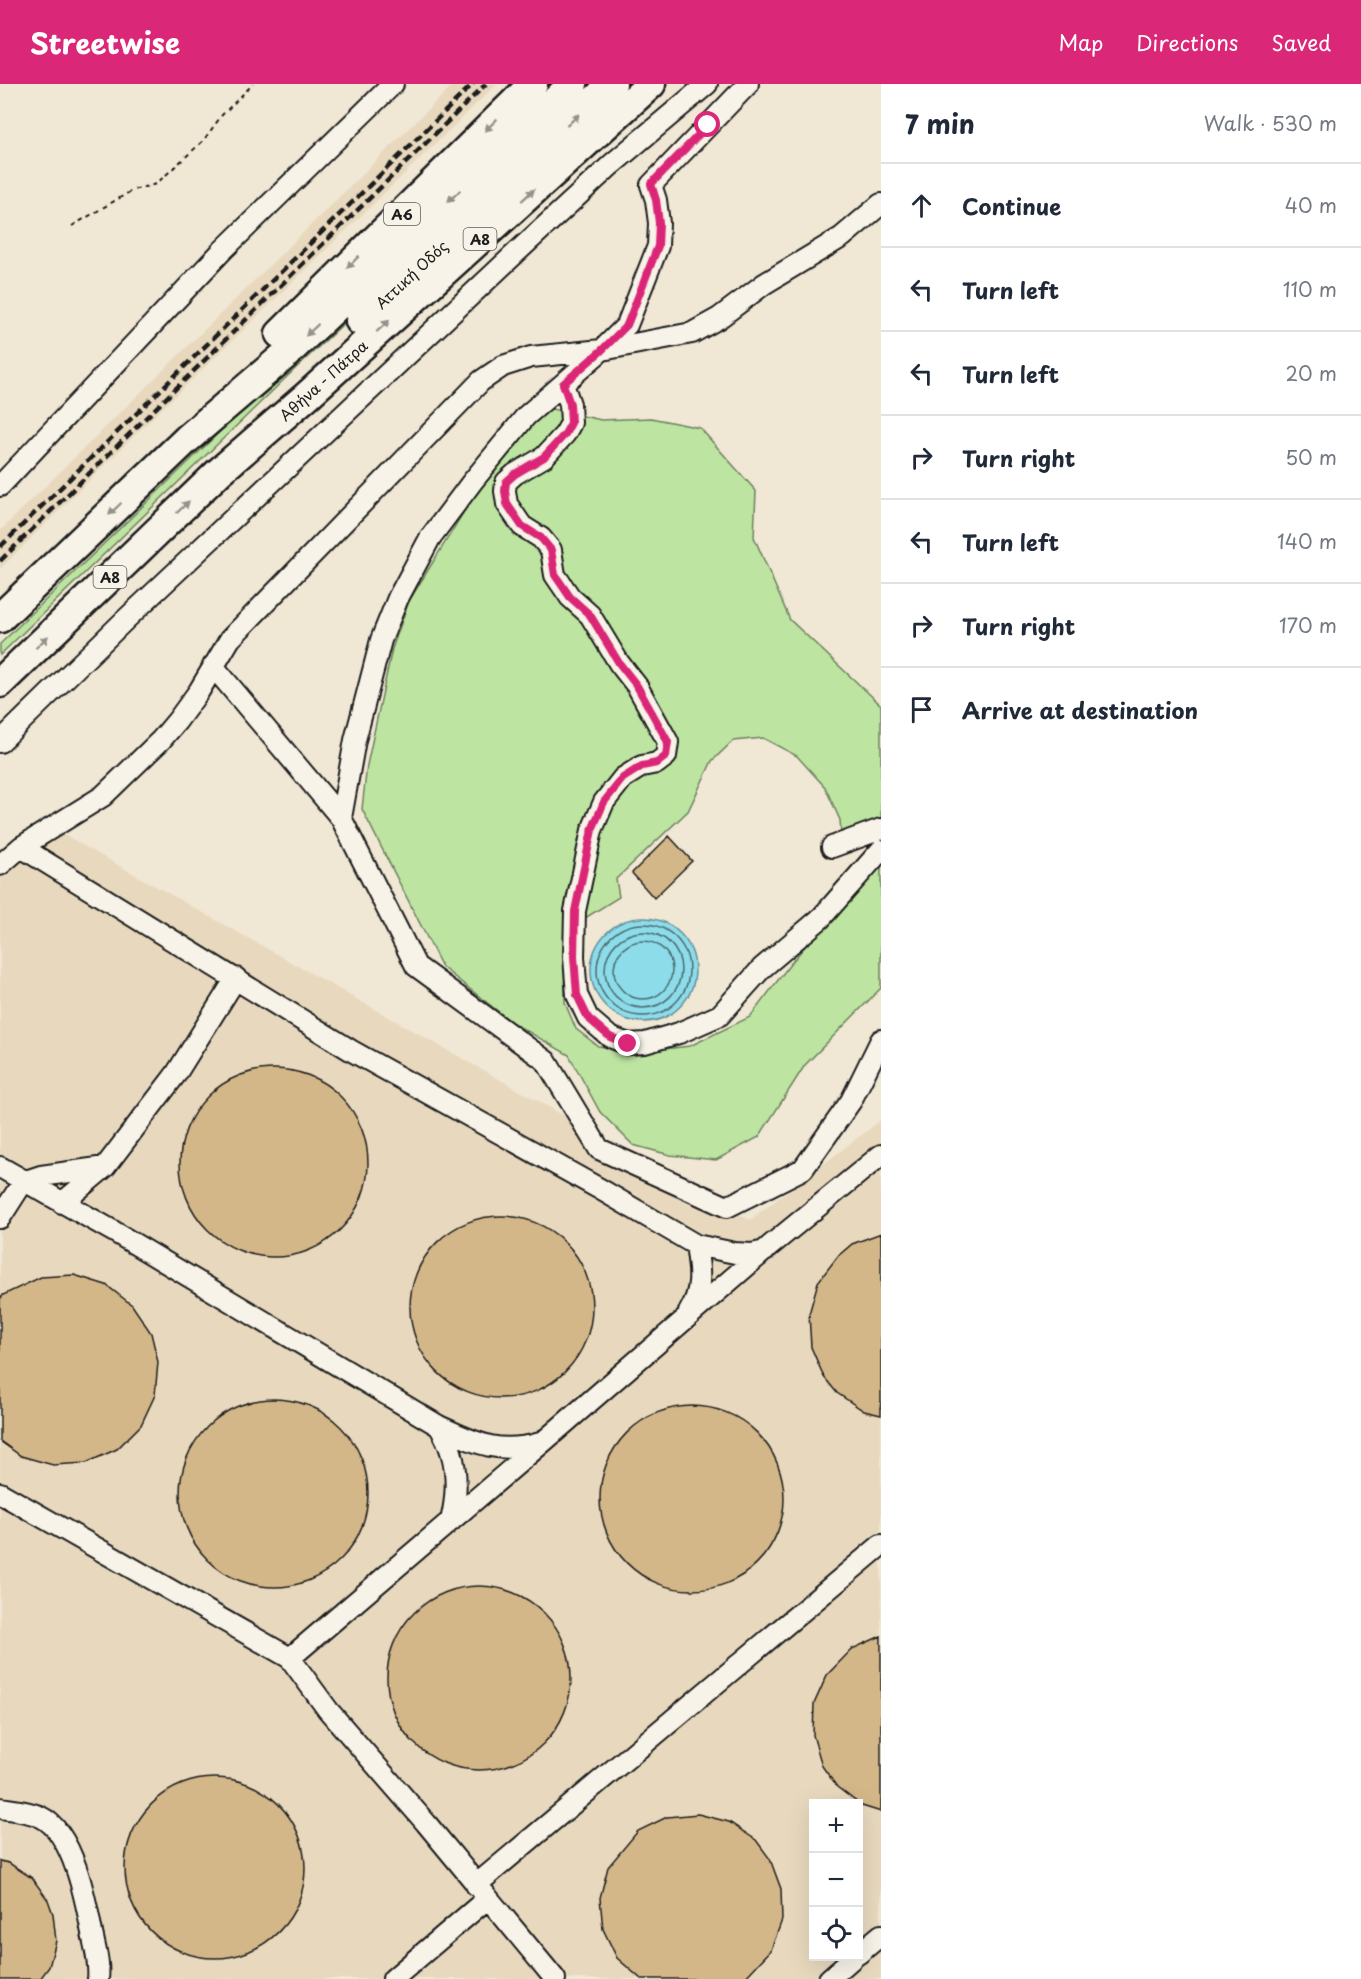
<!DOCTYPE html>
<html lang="en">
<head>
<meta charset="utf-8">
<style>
	:root { --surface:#fff; --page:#f2f2f3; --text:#1f2937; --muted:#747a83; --line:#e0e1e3; --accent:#db2777 }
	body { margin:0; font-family:"Playpen Sans",sans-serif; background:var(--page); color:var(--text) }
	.controls { position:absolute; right:18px; bottom:18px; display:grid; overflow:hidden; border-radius:0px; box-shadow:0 6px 24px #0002 }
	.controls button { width:54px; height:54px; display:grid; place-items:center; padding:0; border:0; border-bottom:2px solid var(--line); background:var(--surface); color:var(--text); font:30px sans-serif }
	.stop { position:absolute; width:18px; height:18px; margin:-14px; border:4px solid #db2777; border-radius:50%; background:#fff }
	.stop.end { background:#db2777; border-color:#fff; box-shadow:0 2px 6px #0008 }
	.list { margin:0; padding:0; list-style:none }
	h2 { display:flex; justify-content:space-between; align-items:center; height:78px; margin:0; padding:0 24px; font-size:26px }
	h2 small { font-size:20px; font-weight:400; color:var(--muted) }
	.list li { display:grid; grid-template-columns:39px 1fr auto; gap:18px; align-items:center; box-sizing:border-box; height:84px; padding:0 24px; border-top:2px solid var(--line) }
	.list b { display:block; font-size:22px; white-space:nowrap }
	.list em { font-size:20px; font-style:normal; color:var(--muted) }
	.icon { flex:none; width:33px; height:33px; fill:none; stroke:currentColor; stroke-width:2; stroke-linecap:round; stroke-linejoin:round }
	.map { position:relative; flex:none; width:881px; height:1895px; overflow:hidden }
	header { display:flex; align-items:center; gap:36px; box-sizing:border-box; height:84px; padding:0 30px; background:var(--accent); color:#fff }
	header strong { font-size:28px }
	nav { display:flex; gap:33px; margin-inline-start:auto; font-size:21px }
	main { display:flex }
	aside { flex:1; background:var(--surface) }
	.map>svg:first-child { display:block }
	.built { fill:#e8d9be; fill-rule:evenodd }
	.green { fill:#bde4a0; stroke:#6c805e; stroke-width:1.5 }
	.water { fill:#8ddcea; stroke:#608f98; stroke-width:1.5 }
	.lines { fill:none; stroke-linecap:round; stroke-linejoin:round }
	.shore { stroke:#49696e; stroke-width:1.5 }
	.building { fill:#d4b788; stroke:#1c1c1c; stroke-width:1.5 }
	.minor-casing { stroke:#1c1c1c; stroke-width:24 }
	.highway-casing { stroke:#1c1c1c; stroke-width:33 }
	.path { stroke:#1c1c1c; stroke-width:2; stroke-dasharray:4.5 4.5; stroke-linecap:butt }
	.minor { stroke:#f7f3e8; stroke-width:20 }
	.highway { stroke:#f7f3e8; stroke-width:28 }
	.rail { stroke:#1c1c1c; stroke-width:4.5; stroke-dasharray:9 4.5; stroke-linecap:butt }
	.oneway { fill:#94928c }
	.route { stroke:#db2777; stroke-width:8 }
	.labels { text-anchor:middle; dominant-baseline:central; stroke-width:5; stroke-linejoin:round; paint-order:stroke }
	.shield { fill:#f7f3e8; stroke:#5e5c59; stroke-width:1.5 }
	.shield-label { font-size:14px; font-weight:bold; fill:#1c1c1c }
	.street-label { font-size:15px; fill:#1c1c1c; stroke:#f7f3e8 }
</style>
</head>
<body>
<header>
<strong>Streetwise</strong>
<nav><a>Map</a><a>Directions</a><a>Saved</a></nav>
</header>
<main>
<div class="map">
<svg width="881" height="1895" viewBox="0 0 881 1895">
	<rect width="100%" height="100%" fill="#f0e7d5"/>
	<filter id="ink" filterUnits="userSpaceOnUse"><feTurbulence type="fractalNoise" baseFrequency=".0167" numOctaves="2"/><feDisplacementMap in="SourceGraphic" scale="12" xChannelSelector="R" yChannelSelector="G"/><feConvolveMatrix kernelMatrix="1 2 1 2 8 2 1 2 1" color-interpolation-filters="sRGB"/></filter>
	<g filter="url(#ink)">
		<path class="built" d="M454,0H497L145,341L0,485V447Z
			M52,744L750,1136L881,1036V1895H0V790ZM814,1720H858V1872H814Z"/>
		<path class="green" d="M588,0H600L295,285L0,571V560L290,280Z
			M547,324L601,336L651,334L700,344L756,407L754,453L790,536L881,621V737L841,750L840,736L825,703L797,672L763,654L733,657L712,677L688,727L616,795L619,813L577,839L564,869L565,919L576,945L598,962L640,968L690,962L750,933L791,879L881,772V904L805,981L759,1053L716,1076L670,1071L633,1061L600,1028L569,971L513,939L442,883L362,725L367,681L392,565L409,517L484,395Z"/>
		<path class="water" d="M591 886a52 52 0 1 1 104 0a52 52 0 1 1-104 0Z"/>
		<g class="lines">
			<path class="shore" d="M597 886a46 46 0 1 1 92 0a46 46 0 1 1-92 0Z
				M605 886a38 38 0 1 1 76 0a38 38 0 1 1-76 0Z
				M614 886a29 29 0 1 1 58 0a29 29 0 1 1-58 0Z"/>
		</g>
		<path class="building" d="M669,752L692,777L654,814L632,789Z
			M180 1079a94 94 0 1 1 188 0a94 94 0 1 1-188 0Z
			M410 1223a91 91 0 1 1 182 0a91 91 0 1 1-182 0Z
			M881,1149V1331L864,1327L837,1309L824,1293L811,1263L809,1230L818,1198L838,1172L852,1160Z
			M74,1191L106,1201L132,1221L151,1249L158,1278L155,1311L141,1341L117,1365L86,1379L53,1381L21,1372L0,1357V1215L3,1211L41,1193Z
			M180 1409a94 94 0 1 1 188 0a94 94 0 1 1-188 0Z
			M600 1414a92 92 0 1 1 184 0a92 92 0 1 1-184 0Z
			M387 1594a92 92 0 1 1 184 0a92 92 0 1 1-184 0Z
			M881,1552V1728L862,1722L837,1703L822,1682L813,1651L814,1620L827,1591L852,1565Z
			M125 1784a90 90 0 1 1 180 0a90 90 0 1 1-180 0Z
			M698,1730L729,1738L756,1756L770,1775L781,1805L782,1836L771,1866L744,1895H641L617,1874L603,1845L600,1814L608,1783L638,1747L667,1733Z
			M0,1777L9,1779L32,1794L48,1816L53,1830L56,1857L49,1883L40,1895H0Z"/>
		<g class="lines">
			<g class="minor-casing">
				<path id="minor" d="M563,300L570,320L571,339L565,350L544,373L515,390L506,398L505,407L507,420L522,442L541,454L551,466L555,491L570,513L590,531L619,579L637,602L668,658L666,672L657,679L642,682L623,694L604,718L592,746L575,827L574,873L577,911L588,934L610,953L628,960L645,959L679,949L720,931L762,884L821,834L881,766
					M0,402L222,167L393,0
					M213,582L341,734L416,882L546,977L599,1065L727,1123L803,1085L851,1017L881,956
					M0,658L125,536L519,166L611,81L707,0
					M341,734L355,656L381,556L398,514L430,454L472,398L526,332L602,266L627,241L658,162L659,139L656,116L651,101L748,0
					M21,763L352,967L600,1105L696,1161L735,1169L752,1170L765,1167
					M832,763L881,745
					M0,781L21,763L103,712L161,656L177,637L199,607L230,555L481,297L503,282L531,273L602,266L692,249L719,234L764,200L842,153L881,120
					M0,1083L113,1147L439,1342C476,1359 498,1371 540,1359
					M62,1119L105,1083L176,990L236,894
					M0,1134L23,1098L41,1092L105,1083
					M689,1228C703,1206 700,1186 696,1161
					M439,1342C458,1371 459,1404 451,1437
					M0,1409L290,1574L328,1626L426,1739L555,1895
					M290,1574L543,1358L771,1161L881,1071
					M0,1724C13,1726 29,1727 41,1733C73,1748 86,1817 92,1849C95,1864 100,1880 98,1895
					M476,1801L881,1461
					M858,1870L881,1851
					M393,1895L488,1814
					M829,1895L855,1872"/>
			</g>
			<g class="highway-casing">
				<path id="highway" d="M360,237L612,0
					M280,250L533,0
					M0,534L187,355L284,272L573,0
					M0,599L219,388L309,310L651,0"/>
			</g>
			<path class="path" d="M72,142L133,106L156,100L203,57L222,31L253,0"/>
			<use href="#minor" class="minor"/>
			<use href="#highway" class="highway"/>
			<path class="rail" d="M0,463L473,0
				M0,477L486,0"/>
		</g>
		<defs><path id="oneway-solid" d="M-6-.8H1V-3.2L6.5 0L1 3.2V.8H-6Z" transform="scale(1.5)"/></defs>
		<g class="oneway">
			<use href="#oneway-solid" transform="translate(573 36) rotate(-43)"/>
			<use href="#oneway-solid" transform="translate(491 41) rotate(135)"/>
			<use href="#oneway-solid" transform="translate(528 111) rotate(-42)"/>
			<use href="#oneway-solid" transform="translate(454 112) rotate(137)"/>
			<use href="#oneway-solid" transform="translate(353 178) rotate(135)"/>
			<use href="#oneway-solid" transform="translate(383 242) rotate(-42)"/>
			<use href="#oneway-solid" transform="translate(312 246) rotate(137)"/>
			<use href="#oneway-solid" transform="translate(183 423) rotate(-44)"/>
			<use href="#oneway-solid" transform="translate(115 425) rotate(136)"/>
			<use href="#oneway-solid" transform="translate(42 558) rotate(-44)"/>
		</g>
	</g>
	<g class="lines" filter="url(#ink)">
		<path class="route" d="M628,960L610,953L588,934L577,911L574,873L575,827L592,746L604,718L623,694L642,682L657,679L666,672L668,658L637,602L619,579L590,531L570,513L555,491L551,466L541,454L522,442L507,420L505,407L506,398L515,390L544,373L565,350L571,339L570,320L563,300L602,266L627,241L658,162L659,139L656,116L651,100L708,41"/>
	</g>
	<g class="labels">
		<g class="shield">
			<rect x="384" y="119" width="36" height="22" rx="4.5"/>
			<rect x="463.5" y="144" width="33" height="22" rx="4.5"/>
			<rect x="93.5" y="482" width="33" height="22" rx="4.5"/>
		</g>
		<g class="shield-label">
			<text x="402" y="130">Α6</text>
			<text x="480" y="155">Α8</text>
			<text x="110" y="493">Α8</text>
		</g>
		<g class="street-label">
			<text transform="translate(411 190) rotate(-43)">Αττική Οδός</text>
			<text transform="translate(323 296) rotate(-42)">Αθήνα - Πάτρα</text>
		</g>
	</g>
</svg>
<div class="controls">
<button>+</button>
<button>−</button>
<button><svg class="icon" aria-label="locate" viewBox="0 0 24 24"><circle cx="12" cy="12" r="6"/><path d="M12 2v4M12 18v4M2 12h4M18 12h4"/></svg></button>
</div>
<div class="stop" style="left:708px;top:41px"></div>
<div class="stop end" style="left:628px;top:960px"></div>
</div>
<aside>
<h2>7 min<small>Walk · 530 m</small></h2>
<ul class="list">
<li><svg class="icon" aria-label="ahead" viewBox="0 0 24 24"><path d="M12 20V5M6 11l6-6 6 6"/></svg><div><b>Continue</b></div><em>40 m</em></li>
<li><svg class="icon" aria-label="left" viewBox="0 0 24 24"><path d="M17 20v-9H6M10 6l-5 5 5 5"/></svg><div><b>Turn left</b></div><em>110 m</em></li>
<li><svg class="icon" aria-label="left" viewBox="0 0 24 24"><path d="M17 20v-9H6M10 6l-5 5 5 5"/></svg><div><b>Turn left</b></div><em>20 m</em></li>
<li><svg class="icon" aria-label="right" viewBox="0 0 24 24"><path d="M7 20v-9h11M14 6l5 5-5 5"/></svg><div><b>Turn right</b></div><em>50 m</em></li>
<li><svg class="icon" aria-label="left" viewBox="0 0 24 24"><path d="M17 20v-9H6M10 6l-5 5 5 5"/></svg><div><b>Turn left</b></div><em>140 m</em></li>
<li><svg class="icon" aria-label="right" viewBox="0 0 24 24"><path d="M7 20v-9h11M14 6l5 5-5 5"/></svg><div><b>Turn right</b></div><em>170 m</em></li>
<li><svg class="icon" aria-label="arrive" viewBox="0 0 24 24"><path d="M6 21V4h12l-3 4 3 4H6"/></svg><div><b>Arrive at destination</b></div></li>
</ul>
</aside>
</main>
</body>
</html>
